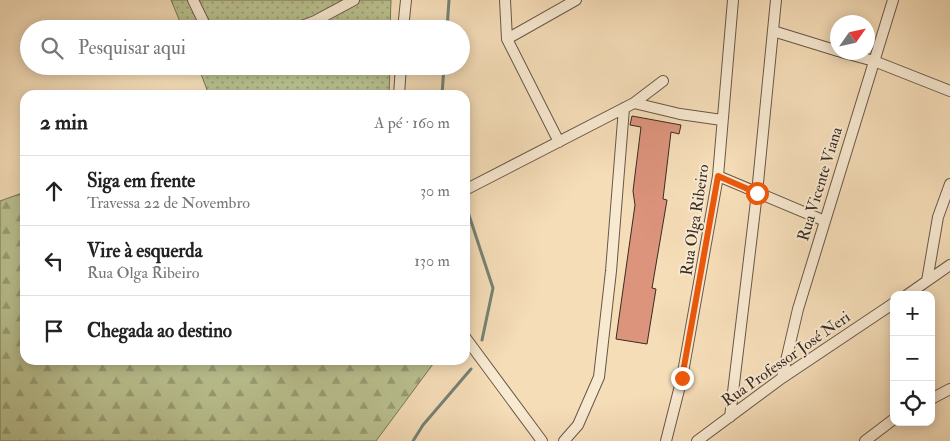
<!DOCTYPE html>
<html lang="pt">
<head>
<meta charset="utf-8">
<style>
	:root { --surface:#fff; --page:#f2f2f2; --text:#222; --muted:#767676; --line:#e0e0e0 }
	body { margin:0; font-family:"IM FELL Double Pica",serif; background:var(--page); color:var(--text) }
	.controls { position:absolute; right:15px; bottom:15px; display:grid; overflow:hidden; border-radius:10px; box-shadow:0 2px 12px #0003 }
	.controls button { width:45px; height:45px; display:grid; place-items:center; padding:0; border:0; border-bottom:1px solid var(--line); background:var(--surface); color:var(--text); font:25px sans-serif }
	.compass { position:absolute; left:830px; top:15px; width:45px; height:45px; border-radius:50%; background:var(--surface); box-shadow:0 2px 12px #0003; rotate:56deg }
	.stop { position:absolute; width:15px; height:15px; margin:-11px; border:4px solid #ea580c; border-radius:50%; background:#fff }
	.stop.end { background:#ea580c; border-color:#fff; box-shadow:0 1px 5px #0008 }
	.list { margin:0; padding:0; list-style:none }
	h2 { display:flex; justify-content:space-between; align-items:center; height:65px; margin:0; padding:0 20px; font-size:21px }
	h2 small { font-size:16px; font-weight:400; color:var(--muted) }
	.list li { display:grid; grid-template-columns:32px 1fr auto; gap:15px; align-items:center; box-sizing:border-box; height:70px; padding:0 20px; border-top:1px solid var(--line) }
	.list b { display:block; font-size:19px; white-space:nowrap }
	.list p { margin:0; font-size:16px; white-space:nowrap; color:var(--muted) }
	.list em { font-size:16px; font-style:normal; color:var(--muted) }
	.icon { flex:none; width:28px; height:28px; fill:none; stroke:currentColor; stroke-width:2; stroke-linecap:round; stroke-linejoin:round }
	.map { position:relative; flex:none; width:950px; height:441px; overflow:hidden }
	.search { position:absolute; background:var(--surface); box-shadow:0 2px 12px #0003; left:20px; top:20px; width:450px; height:55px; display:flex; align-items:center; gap:12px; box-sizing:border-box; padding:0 18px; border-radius:28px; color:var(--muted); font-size:19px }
	.panel { position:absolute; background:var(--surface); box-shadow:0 2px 12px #0003; left:20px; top:90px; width:450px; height:275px; border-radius:15px }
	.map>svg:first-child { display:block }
	.grass { fill:url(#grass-dots); stroke:#79765a }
	.forest { fill:url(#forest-firs); stroke:#79765a }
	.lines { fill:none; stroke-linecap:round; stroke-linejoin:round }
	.stream { stroke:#758275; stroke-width:3 }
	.building { fill:#dd947d; stroke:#382b24 }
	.minor-casing { stroke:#675849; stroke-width:12 }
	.minor { stroke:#f8e9d1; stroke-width:10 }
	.route { stroke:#ea580c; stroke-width:6 }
	.labels { text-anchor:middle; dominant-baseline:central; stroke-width:4; stroke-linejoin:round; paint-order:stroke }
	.street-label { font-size:16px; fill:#382b24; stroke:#f8e9d1 }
</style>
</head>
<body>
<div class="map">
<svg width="950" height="441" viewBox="0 0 950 441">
	<defs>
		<pattern id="grass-dots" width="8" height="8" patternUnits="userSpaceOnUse" patternTransform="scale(1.25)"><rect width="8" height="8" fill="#bac190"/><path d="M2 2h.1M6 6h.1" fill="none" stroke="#989d75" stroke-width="1.8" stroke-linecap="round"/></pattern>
		<pattern id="forest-firs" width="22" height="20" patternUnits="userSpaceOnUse" patternTransform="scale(1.25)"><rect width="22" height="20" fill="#bac190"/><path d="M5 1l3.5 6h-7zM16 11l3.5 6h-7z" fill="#989d75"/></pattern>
	</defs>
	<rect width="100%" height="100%" fill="#f5ddb8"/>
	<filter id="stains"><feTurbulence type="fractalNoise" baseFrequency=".004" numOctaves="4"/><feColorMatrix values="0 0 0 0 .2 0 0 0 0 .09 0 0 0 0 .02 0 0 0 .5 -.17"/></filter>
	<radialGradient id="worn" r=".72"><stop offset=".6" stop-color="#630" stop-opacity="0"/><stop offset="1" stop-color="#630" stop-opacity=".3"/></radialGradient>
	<path class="grass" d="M171,0H391L390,29H183Z
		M198,66H390L389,95H209Z"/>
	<path class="forest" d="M25,192V360H436L376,441H0V201Z"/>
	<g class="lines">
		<path class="stream" d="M447,29L449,0
			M442,95L444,66
			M465,203L493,288L482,340
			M413,441L423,425L471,369"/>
	</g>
	<path class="building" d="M632,116L681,125L679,134L671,132L663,199L667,200L652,288L656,289L647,344L616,339L635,205L633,191L641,127L630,125Z"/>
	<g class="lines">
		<g class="minor-casing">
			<path id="minor" d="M193,0L207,29
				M505,0L507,39L559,142
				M294,29L315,21L354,0
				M403,29L406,0
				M773,31L838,51
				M507,39L576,0
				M841,52L874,61L950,91
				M399,95L401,66
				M634,103L680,114L722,120
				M718,176L825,221
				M465,190L634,103L663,81
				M927,281L938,217L950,184
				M907,295L950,265
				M465,337L542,441
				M782,378L798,309L893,0
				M931,399L950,389
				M730,417L757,193L776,0
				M564,441L578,425L599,377L611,271L624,108
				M666,441L682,378L718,176L733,0
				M697,441L782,378L894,303
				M865,441L894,419"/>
		</g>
		<use href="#minor" class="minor"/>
	</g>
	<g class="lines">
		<path class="route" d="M682,378L718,176L757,193"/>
	</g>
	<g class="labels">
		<g class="street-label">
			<text transform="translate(820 184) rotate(-73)">Rua Vicente Viana</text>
			<text transform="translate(695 220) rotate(-81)">Rua Olga Ribeiro</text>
			<text transform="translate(786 359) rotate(-35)">Rua Professor José Neri</text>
		</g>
	</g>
	<rect width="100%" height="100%" filter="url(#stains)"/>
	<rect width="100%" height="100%" fill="url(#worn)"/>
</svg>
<div class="controls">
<button>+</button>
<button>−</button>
<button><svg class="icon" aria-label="locate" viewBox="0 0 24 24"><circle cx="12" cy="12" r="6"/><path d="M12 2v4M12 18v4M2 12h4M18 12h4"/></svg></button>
</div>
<svg class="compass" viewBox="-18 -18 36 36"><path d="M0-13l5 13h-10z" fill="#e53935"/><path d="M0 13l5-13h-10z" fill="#767676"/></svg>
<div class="stop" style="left:757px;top:193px"></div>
<div class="stop end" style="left:682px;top:378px"></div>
<div class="search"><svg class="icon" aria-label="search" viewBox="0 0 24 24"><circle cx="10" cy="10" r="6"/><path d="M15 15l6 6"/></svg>Pesquisar aqui</div>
<section class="panel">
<h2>2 min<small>A pé · 160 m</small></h2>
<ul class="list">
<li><svg class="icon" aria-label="ahead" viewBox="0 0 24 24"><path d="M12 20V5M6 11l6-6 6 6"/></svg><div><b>Siga em frente</b><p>Travessa 22 de Novembro</p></div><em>30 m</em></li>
<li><svg class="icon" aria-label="left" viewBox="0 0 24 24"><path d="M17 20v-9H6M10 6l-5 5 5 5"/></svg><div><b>Vire à esquerda</b><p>Rua Olga Ribeiro</p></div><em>130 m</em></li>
<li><svg class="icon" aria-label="arrive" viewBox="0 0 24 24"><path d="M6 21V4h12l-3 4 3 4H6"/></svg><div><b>Chegada ao destino</b></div></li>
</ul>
</section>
</div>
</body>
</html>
